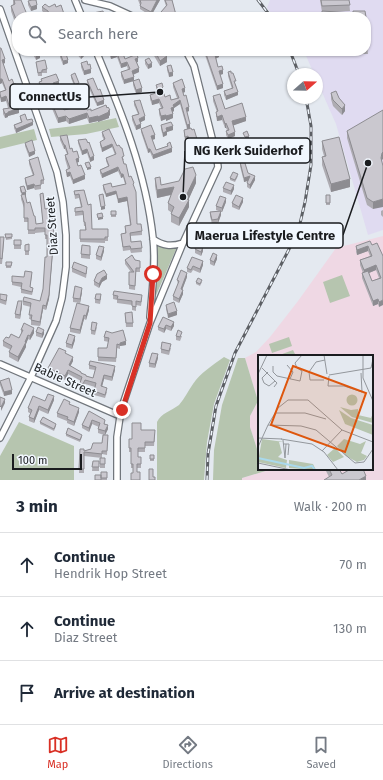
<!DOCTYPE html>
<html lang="en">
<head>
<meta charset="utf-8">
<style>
	:root { --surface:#fff; --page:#f2f2f3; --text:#1f2937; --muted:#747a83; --line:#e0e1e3; --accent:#d93025 }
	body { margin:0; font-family:"Fira Sans",sans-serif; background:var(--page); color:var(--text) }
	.compass { position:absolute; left:287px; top:68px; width:36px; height:36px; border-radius:50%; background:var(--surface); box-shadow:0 1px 3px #0004; rotate:70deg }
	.scale { position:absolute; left:12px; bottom:10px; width:70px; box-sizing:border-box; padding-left:4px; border:2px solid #1a1c1f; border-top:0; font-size:11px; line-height:14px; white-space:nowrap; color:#1a1c1f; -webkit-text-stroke:3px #f1f7fe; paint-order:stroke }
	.stop { position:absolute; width:12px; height:12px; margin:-9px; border:3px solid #d93025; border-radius:50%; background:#fff }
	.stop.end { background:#d93025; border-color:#fff; box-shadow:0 1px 4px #0008 }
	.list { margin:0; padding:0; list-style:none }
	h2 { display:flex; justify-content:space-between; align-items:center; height:52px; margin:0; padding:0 16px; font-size:17px }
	h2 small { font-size:13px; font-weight:400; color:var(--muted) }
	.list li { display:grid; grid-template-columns:26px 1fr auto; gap:12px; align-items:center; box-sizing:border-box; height:64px; padding:0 16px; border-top:1px solid var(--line) }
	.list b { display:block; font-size:15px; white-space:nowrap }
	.list p { margin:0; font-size:13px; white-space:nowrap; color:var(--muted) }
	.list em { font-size:13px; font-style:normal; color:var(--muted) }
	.icon { flex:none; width:22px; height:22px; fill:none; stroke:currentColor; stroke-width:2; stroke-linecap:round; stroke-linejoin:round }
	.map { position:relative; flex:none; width:383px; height:480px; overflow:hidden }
	.search { position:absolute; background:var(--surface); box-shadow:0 1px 3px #0004; left:12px; right:12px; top:12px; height:44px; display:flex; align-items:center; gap:10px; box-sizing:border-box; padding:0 14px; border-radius:16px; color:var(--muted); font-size:15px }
	.sheet { height:244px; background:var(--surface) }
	nav { display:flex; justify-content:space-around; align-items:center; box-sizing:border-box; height:56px; border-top:1px solid var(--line); background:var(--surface); font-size:11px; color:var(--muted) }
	nav a { display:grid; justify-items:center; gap:2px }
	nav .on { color:var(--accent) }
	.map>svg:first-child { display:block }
	.commercial { fill:#e0dbf1 }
	.education { fill:#efd8e4 }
	.green { fill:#b6c5af }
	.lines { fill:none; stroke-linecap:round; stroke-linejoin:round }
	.street-casing { stroke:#71767c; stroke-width:8 }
	.street { stroke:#fff; stroke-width:5.5 }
	.rail-casing { stroke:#5c5f64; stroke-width:3 }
	.rail { stroke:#f1f7fe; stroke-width:1.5; stroke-dasharray:4.5; stroke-linecap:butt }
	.wall { fill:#aeacb2; fill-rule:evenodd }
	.shaded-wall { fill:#8d8c91 }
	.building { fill:#cac8cf; stroke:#8d8c91 }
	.route { stroke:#d93025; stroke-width:5 }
	.labels { text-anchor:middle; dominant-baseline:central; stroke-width:3; stroke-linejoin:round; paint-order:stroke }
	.street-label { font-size:12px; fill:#1a1c1f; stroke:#f1f7fe }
	.inset-river { fill:none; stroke:#a9d9ec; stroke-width:2 }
	.inset-road { fill:none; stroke:#93979c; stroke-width:1 }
	.view { fill:#de560d; fill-opacity:0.15; stroke:#de560d; stroke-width:2 }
	.inset-edge { fill:none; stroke:#1a1c1f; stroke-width:2 }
	.leader { fill:none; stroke:#1a1c1f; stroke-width:1.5 }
	.callout-dot { fill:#1a1c1f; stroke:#f1f7fe; stroke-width:1.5 }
	.callout { fill:#f1f7fe; stroke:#1a1c1f; stroke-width:1.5 }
	.callout-label { font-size:13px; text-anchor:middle; font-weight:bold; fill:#1a1c1f }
</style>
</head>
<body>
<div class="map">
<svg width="383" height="480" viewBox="0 0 383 480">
	<rect width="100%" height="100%" fill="#e4e9f0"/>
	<path class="commercial" d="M270,0H383V230L368,235L336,124L317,81V74H314L304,51H366V17H275L267,8Z"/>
	<path class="education" d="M383,236V480H242V478L272,469H372V356H259V451L257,449L250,427V416L258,401L245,358L256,352L270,337L298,301L336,248Z"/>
	<path class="green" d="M116,118L119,127L86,134L51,137L49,129L83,125Z
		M34,129L37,140L0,149V137Z
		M156,244L163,248L177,247L154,300Z
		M342,275L350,296L330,303L323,282Z
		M289,337L292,346L272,353L269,344Z
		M293,350L296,356H277Z
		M224,357L230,360L214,404L207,442L204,480H157V422C161,413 171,411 179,405C185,398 188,391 193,384C200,373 213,365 224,357Z
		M238,358H245L258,401L250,416V427L257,449L259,451V469H272L242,478V480H213L214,450L222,405Z
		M19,422L74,446V480H0V456Z"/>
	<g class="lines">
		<g class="street-casing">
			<path id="street" d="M75,0L82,17
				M85,0L110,6L134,17
				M0,9L57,172L63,202L66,235V267L62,298L56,321L31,377L0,438
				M96,51C121,111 146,172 153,238C156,264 152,291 150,317
				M153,239C163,246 171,247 183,243
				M0,364L120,416
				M117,480V437L121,410L150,323L183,243L218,167L217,158L194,66L186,51"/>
		</g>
		<use href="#street" class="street"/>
		<g class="rail-casing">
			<path id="rail" d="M258,0L271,17
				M290,51L299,74
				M207,480L208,454L216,406L235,353L298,232L305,202L311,165V126L306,98"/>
		</g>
		<use href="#rail" class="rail"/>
	</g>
	<path class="wall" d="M13,0H21L17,17V28L11,11V6L13,5Z
		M138,0H160L151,16L140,9V5Z
		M164,0H172L176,15L183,17H163L161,15V12L166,6Z
		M320,0H349L350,11L329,12L366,17L322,12Z
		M28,1L37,9L31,11L28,5Z
		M42,7H56L65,17H48V16L42,11Z
		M366,28L369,38L367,46L368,54H361V51H366Z
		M0,48L5,63L3,64L9,81L14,84L19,96L14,98L19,113L8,116V117L5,118L3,114V109L8,108L6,101L1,102L0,98V92L5,90L2,83L0,84Z
		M30,51H40V58L36,60L33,54L32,55Z
		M76,51H84V56L81,59L76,53Z
		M108,51H122L125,59L138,62H137L139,72L133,75L124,84L121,76V72L128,70L127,66L121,68L117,57L111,59Z
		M153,51H164L167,62L160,66L153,54Z
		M205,51L219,57L216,58L218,67L223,74L220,75L223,88L217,90L205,55Z
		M60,53L68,63L63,65L60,57Z
		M145,60L152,67L148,69L145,64Z
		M36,62L47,69V73H42V76H38Z
		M81,63L91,73L84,75L81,67Z
		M167,66L173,76L169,77L167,70Z
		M228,72L236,85L238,95L226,100L224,95V91L232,89L228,76Z
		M71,75L79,87L75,88L71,78Z
		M41,79L59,86L55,87L64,110L70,109L68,103V98L76,105L91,111L110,115L109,116V118L98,122V121L89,123L87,118L69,124L66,121L58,123L51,106L50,107L48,103V98L46,92L42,93L39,87V82H41Z
		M87,80L98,90L104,104L97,106L87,84Z
		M133,81L142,92L136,94L133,85Z
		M173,83L185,92L183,93L189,111L187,112L190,128L200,153L192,155L188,140L185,141L184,134V130L187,129L180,104L174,108V111L172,112L173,118L166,121V119L161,121L159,114V109L161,108L159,103L152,105L150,99V95L158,93L156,90V85L163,92L165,97L171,100L177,98L173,87Z
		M331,93L339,98L345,111L342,115L333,106L331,99Z
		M213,96L225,109L246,121L233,125L235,136L228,139L226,135V131L227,130L226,128H225L222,120L217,121L216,116V112H217L213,101Z
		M134,101L145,120L140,122L141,128L136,130L132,120V116L138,114L134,105Z
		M20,116L27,120L33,125L16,133L14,128V125L21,122L20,119Z
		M161,125L173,130L167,132V135L163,137L161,129Z
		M141,129L155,139L152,140L156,150L167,146V144L172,152L153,159L150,152L148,153L141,132Z
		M347,131L382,160L373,209L367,205L347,138Z
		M102,132L117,146L124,160H123L129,177L134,187L137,224L142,231V235L130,236L131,242L141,241L142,252L131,253L130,250L123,251L121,234L125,233V226L130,225L127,201L118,203L116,194L106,197L103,189V185L112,187L125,184L123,177L121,178L118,171L102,178L100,173V170L108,166L106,161V158L115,155L112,147L102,152L100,145V142L104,140L102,136Z
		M60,136L73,152L79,162H77L78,166L85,179L73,184L70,176L67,177L66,174V170L68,169L65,159V155L67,154L65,149H64L60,140Z
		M86,139L94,160L90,162L87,153L82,155L78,143V140Z
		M322,141L350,187L331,192L322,165V157L324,156L322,149Z
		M25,143L35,154L29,157L25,146Z
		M232,148L241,154L234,157L232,152Z
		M29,160L44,180V184H41V189L35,190L34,188L27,190L25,182V178L33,176L29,164Z
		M240,162L248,173L255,180L250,189L247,187V183L248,181L244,182L240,166Z
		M238,176L235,182L230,180V178Z
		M155,178L161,185L196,183L188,200L189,207L179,226L171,222V214L172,213L168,210V203L171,195L157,198L155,186Z
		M20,187L26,196H25L27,203L36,224L43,223L40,194L45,209L54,238L49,299L46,310L43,309L40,326L31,325V319H29L31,307L23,305V301H40L43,289L47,257V239H45V232L35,233V234H28V222H24V208L21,199L22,195L20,191Z
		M223,188L234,189L231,195L223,192Z
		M84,190L92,229H108V241H105V243L80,242V230H85V226H84L83,215L75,216V208L81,207L79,198L75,199L74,191Z
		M326,195H330V205H326Z
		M226,202L222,212H221V215L218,223L212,224L210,216V212L219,211L216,210V206Z
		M243,202L239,210L232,207V203Z
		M383,210V217L381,215V211Z
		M111,211H116V217H111Z
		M230,228L226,241L220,239V235Z
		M212,232L207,243L200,240V236Z
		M5,234H12V239L6,240Z
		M0,237L4,243L2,264H0Z
		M14,240H21V249H14Z
		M29,244V255H25V245Z
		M372,245L383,256L379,307L378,304L373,306L362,278V273H363L360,265V260L370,256L368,251L357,255L356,252V246ZM376,270L379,278L372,281L369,273Z
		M195,249L203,251L201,256L195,253Z
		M90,250V259L81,258V254Z
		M104,251L101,261L96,259V255Z
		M217,259L214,266L210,264V260Z
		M125,260H135L140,264V272H136L135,290L129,289V272H131L125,264Z
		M203,261V265L200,273L193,270L191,273L187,272V268Z
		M6,262H12L11,268H6Z
		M72,268L87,271L86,278L72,272Z
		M32,276L30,287L33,291L32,295L21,293V287L12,285V282L24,277Z
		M187,277L182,290L183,294L179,303L173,300V296L178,284L177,280Z
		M107,279L102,282L99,288L94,285V281Z
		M196,282H202L200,286L196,284Z
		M82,292L80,303L73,302V298Z
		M0,294L7,299L6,305L0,303Z
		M113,295L142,299L141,306L136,305V311L132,310V305L117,303V300L113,299Z
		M101,298L100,304L95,303V299Z
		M22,305L20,319L15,318V314Z
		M166,305L177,315L168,318L166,309Z
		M89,310L86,320L84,319L80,334L70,332V328Z
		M125,313L133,323V327H126Z
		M163,317L174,326L171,331L166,329L164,333L158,330V327Z
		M97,327L95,335L91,334V330Z
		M21,330L34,333L30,340L28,339L26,344V347L18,362L9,357V352L11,350L3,346V341L9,338H19L21,334Z
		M106,331L126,345L120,346V349L117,348L116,362L98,361V348H107L109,342L104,341V337Z
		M36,332L44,334L42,338L36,336Z
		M176,336H182L180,341L176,340Z
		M75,340L72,349L66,347V343Z
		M171,348L169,355L161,353V349Z
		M66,354L73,361L70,366L86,376L93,378L95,370L89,369V365L115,370L112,381L104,379L102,387L107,392L105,398L94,395V391L95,387L85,384L83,388L80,387L81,381L68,374L65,380L48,372V368Z
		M158,358L155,368L149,367V363Z
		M0,381L12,394L4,396L0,385Z
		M54,400L48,414L39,410L34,423L29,421V417L31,414L28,412V408L45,401Z
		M70,404L79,412L74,426L67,423V421L57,417V413Z
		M89,411L105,424L108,429L105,435H108L107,455L102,454V458L84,456V473H79L80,449L84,451L91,449L102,443L104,435L98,433V429L99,427L92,424L89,432L82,428V425Z
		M40,422L56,426L54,431L40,424Z
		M141,430L155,434L154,446H145V452H138V457H141V468H137L133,473V468H131V452H129V439H132Z
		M66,434L82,437L80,442L66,436Z
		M150,455H154V461H150Z
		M100,458H105V468H100Z
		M93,461H99V471H92Z
		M325,469H339L342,474L346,472L345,469H363L366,480L329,477Z
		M101,472H107V480H101Z"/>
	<path class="shaded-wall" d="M157,0H160L151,16V12Z
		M37,5V9L31,11V7Z
		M369,32V38L367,47V41Z
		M32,51H33V54L32,55Z
		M51,51H55V54L51,55Z
		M83,51H84V56L81,59V55Z
		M40,53V58L36,60V54Z
		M117,53V57L111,59V55Z
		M219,54V57L215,59V55Z
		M167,56V62L160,66V61Z
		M138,58V62L135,63V59Z
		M5,59V63L2,64V60Z
		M68,60V63L63,65V61Z
		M127,62V66L121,68V64Z
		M152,63V67L148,69V65Z
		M139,68V72L132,75V71Z
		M91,69V73L84,75V71Z
		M223,70V74L219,75V71Z
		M173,72V76L169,77V73Z
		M134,77V81L124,84V80Z
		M0,79H2V83L0,84Z
		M59,81V86L53,88V83Z
		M79,83V87L75,88V85Z
		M223,84V88L217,90V86Z
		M46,87V92L42,93V88Z
		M142,88V92L136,94V90Z
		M185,88V92L182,93V89Z
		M19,91V96L12,98V94Z
		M238,92V95L226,100V96Z
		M6,96V101L1,102V98Z
		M159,99V103L152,105V101Z
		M104,100V104L97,106V103Z
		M180,100V104L174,108V111L171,113V108L173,105Z
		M51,101V106L50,107V102Z
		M345,105V111L342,115V109Z
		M189,107V111L186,112V108Z
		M19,108V113L8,116V117L5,118V114L8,112Z
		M110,110V115L109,116V118L98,122V117Z
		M87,113V118L69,124V119Z
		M173,114V118L166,121V116Z
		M166,115V119L161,121V116Z
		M222,115V120L217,121V117Z
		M66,116V121L58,123V118Z
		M98,116V121L89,123V118Z
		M145,116V120L139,123V119Z
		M246,117V121L232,126V121Z
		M33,122V125L16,133V129Z
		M226,123V128H225V124Z
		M141,124V128L136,130V126Z
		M190,124V129H187V125Z
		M173,126V130L167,132V135L163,137V133L166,128Z
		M235,132V136L228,139V135Z
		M155,135V139L151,140V136Z
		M188,136V140L185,141V137Z
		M249,136V138L245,139V137Z
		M112,144V147L102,152V148Z
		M64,145H65V149H64Z
		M172,148V152L153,159V155Z
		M87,149V153L82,155V151Z
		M148,149H150V152L148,153Z
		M200,149V153L192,155V151Z
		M241,150V154L234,157V153Z
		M35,151V154L29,157V153Z
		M255,151V155L249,157V153Z
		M383,152V159L382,160L381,166V158L382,153Z
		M94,156V160L90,162V158Z
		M79,158V162L76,163V159Z
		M91,167V169L87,170V168Z
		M118,167V171L102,178V174Z
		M70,172V176L67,177V173Z
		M121,174H123V177L121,178Z
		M85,175V179L73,184V180Z
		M196,175V183L187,203L189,200V207L179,226V218L185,198Z
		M250,176V180L244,182V178Z
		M255,176V180L250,189V185Z
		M350,179V187L331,192V184Z
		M34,184V188L27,190V186Z
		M234,185V189L231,195V191Z
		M174,187V194L157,198V190Z
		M116,191V194L106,197V194Z
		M26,192V196L22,197V193Z
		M127,197V201L118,203V199Z
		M226,198V202L222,212V208Z
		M243,198V202L239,210V207Z
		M383,199V207L373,209V202Z
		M105,206V209L101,210V207Z
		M221,211V215L218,223V219Z
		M103,217V219L98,220V218Z
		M230,225V228L226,241V237Z
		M212,229V232L207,243V239Z
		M54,234L49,299L46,310V306Z
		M368,246V251L357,255V250Z
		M104,247V251L101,261V257Z
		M203,247V251L201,256V252Z
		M217,255V259L214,266V262Z
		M203,261V265L200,273V269Z
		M376,265V270L364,275V270Z
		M187,273V277L181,293V289Z
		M107,275V279L102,282L99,288V284L102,278Z
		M82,288V292L80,303V299Z
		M183,290V294L179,303V299Z
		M378,299V304L373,306V301Z
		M383,300V305L379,307V302Z
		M22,301V305L20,319V315Z
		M43,305V309L40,326V322Z
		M89,306V310L86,320V316Z
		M177,311V315L168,318V314Z
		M84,315V319L80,334V330Z
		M174,322V326L171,331V327Z
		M166,325V329L164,333V329Z
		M34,328V333L30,340V336Z
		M44,330V334L42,338V334Z
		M28,335V339L26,344V347L18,362V357Z
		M75,336V340L72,349V345Z
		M126,341V345L120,346V349V343Z
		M158,354V358L155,368V364Z
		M73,357V361L69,369V365Z
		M115,366V370L112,381V377Z
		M68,370V374L65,380V376Z
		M104,375V379L101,390V386Z
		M12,390V394L4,396V392Z
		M54,396V400L48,414V410Z
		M5,399V403L1,411V407Z
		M39,406V410L34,423V419Z
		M79,408V412L74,426V422Z
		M92,420V424L89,432V428Z
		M108,425V429L105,435V431Z
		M366,476V480H359Z"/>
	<path class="building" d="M14,0H21L28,17H17V22L11,6L15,4Z
		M32,0H36L37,5L31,7L28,1Z
		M140,0H157L151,12L140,6L141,3Z
		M165,0H172L176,15L178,13L183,17H168L161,12L167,5Z
		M321,0H349L350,5L322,6Z
		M45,4L49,7L55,4L56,7L61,5L65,17H50L48,11L42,7Z
		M103,11L105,17L109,15L110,17H95L93,13Z
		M322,11L353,13V11H365L366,17H322Z
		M39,14L40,17H35V16Z
		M366,28L369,32L367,41L368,48H366Z
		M0,48H1L5,59L2,60L9,81L12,79L14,84H16L19,91L12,94L19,108L8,112V113L5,114L3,109L10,108L6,96L1,98L0,94V92L6,90L2,79H0Z
		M34,51H40V53L36,54Z
		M65,51L68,60L63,61L60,53Z
		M77,51H83L84,52L81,55Z
		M110,51H122L125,59L137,54L138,58L135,59L139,68L132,71L134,77L124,80L121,72L130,69L127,62L121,64L117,53L111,55Z
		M155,51H164L167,56L160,61Z
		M205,51H218L219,54L215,55L218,67L222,66L223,70L219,71L223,84L217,86Z
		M149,58L152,63L148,65L145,60Z
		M45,60L47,69L42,70V72L38,73L36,62Z
		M87,61L88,65L90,64L91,69L84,71L81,63Z
		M171,65L173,72L169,73L167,66Z
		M231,71V73H233L236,81H234L238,92L226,96L224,91L233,88L228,72Z
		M75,73L79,83L75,85L71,75Z
		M56,74L59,81L53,83L64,110L72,108L68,98L73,97L76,105L84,102L87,110L91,109V111L106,105L107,108L108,107L110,110L108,111L109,112L98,117V116L89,118L87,113L69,119L66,116L58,118L51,101L50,102L48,98L50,97L46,87L42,88L39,82L42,81L41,79Z
		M93,78L98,90L100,89L104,100L97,103L87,80Z
		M139,79L142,88L136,90L133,81Z
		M182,79L185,88L182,89L184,96L186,95L189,107L186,108L190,124L187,125L180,100L173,105L174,107L171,108L173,114L166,116V115L161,116L159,109L163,108L159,99L152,101L150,95L159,92L156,85L162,83L163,87L162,88L165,97L170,95L171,100L179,98L173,83Z
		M336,91L339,98L345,105L342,109L333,100L331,93Z
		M220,94L225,109L242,103L246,117L232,121L235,132L228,135L226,131L229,130L226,123L225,124L222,115L217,117L216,112L218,111L213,96Z
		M140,100L145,116L139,119L141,124L136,126L132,116L139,114L134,101Z
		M383,110V152L382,153L381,158L383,166V199L373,202L367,198L347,131Z
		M25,114L27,120L32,119L33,122L16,129L14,125L22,122L20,116Z
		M171,122L173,126L166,128L167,131L163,133L161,125Z
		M151,125L155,135L151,136L156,150L168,146L167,144L170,142L172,148L153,155L150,149H148L141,129Z
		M191,128L192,130L194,129L200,149L192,151L188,136L185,137L184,130Z
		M109,129L117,146L119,145L121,148H122L124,156L122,157L124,164H126L129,177L131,176L134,183L133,184L136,192L137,224H141L142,231L130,233L131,242L141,241L142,248L131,249L130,246L123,247L121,234L126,233L125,226L131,225L127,197L118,199L116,191L106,194L103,185L111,183L112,187L126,184L123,174H121L118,167L102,174L100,170L109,166L106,158L116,154L112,144L102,148L100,142L105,139L102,132Z
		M247,131L249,136L245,137L243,133Z
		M67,135L70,149L72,148L73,152L77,151L79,158L76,159L78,166L81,165L85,175L73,180L70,172L67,173L66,170L70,168L65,155L68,154L65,145H64L60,136Z
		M339,137L350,179L331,184L322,157L326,156L322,141Z
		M86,139L88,143L89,142L94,156L90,158L87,149L82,151L78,140Z
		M32,140L35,151L29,153L25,143Z
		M38,157L44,180H41V185L35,186L34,184L27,186L25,178L34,175L29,160Z
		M244,160L248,173L255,176L250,185L247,183L250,176L244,178L240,162Z
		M89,162L91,167L87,168L85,163Z
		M193,167L196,175L185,198L189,200L179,218L171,214L174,207L168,203L174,187L157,190L155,178L160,177L161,185L179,181L185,169Z
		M233,172L238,174L235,180L230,178Z
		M226,182L234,185L231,191L223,188Z
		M24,186L26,192L22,193L20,187Z
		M84,190L88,205L91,204L92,229H108V237H105V239H80V230H86L85,222H84L83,211L75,212V208L82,207L79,194L75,195L74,191Z
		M43,193L45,209L51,208L54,234L49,295L46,306L43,305L40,322L31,320L32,315H29L31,303L23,301L24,297L40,301L43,289L45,257H47V235H45V228H35V230H28V218H24V203L21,195L25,194L27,203L30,202L34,216H35L36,224L43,223L40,194Z
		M103,194L105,206L101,207L99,195Z
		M236,195L243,198L239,207L232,203Z
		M326,195H330V203H326Z
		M220,196L226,198L222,208L216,206Z
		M111,211H116V215H111Z
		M221,211L218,219L212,220L210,212Z
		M102,213L103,217L98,218L97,214Z
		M5,234H12V237L6,238Z
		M0,237H4L2,259L0,258Z
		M14,240H21V245H14Z
		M370,241L372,245L377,243L383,256V300L379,302L378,299L373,301L362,273L368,271L372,281L381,278L376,265L364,270L360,260L372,256L368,246L357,250L356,246Z
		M29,244V251H25V245Z
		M197,244L203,247L201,252L195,249Z
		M82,245L90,246V255L81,254Z
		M99,246L104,247L101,257L96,255Z
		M213,253L217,255L214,262L210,260Z
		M132,255L135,260L140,261V268H136L135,286L129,285V272H134L125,260Z
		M192,257L203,261L200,269L193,266L191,270L187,268Z
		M6,262H12L11,266H6Z
		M74,262L87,267L86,274L72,268Z
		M104,270L107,275L102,278L99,284L94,281L97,274Z
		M181,270L187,273L181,289L183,290L179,299L173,296L179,281L177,280Z
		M25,271L32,272L30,287L33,288L32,292L21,289L22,283L12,282V276L24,277Z
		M198,278L202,280L200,284L196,282Z
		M75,286L82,288L80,299L73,298Z
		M114,291L142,295L141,302L136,301V307L132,306V301L117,299L118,296L113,295Z
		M0,294L7,295L6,301L0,299Z
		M96,294H101L100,300L95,299Z
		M18,301H22L20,315L15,314Z
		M174,302L177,311L168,314L166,305Z
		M77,303L89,306L86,316L84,315L80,330L70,328Z
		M132,312L133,323H126L125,313Z
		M163,317L174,322L171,327L166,325L164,329L158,327Z
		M92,322L97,323L95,331L91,330Z
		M24,323L34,328L30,336L28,335L25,342H26L18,357L9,352L12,346L3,341L6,337L9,338L11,334L19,338L23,330H21Z
		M38,327L44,330L42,334L36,332Z
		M123,330L126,341L120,343V345L117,344L116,358L98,357V348H107L109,338L104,337L106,331L112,333Z
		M178,330L182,332L180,337L176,336Z
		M69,334L75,336L72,345L66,343Z
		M162,342L171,344L169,351L161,349Z
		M59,348L66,351L65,353L73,357L69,365L81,372V373L86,375V376L93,378L96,367L89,365L90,361L115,366L112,377L104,375L101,386L107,388L105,395L94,391L96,383L85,380L83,384L80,383L82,377L68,370L65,376L48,368Z
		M152,353L158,354L155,364L149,363Z
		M9,378L12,390L4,392L0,381Z
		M48,394L54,396L48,410L39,406L34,419L29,417L32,410L28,408L33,396L45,401Z
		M0,397L5,399L1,407L0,406Z
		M64,399L70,402L69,404L79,408L74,422L67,419L68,417L57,413Z
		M89,411L105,420L104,424L108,425L105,431L98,429L100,423L92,420L89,428L82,425Z
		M43,417L56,424L54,429L40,422Z
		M132,423H141V430H155L154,442H145V448H138V457H141V464H137V472H140V480H131V473H133V464H131V448H129V439H132Z
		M68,428L82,435L80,440L66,434Z
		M103,435H108L107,451H102V454L84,452V469H79L80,449H84V451L91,449L93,443H102Z
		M150,455H154V459H150Z
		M100,458H105V464H100Z
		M93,461H99V467H92Z
		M149,469H153V477H155V480H149Z
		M329,469H339L342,474L349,470V469H363L366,476L359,480H324L332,475Z
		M101,472H107V478H101Z
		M95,475H101V480H95Z"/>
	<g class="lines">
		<path class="route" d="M122,410L150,323L153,274"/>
	</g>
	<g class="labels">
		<g class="street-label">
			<text transform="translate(52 226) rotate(-94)">Diaz Street</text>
			<text transform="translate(65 380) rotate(24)">Babie Street</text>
		</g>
	</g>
	<g transform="translate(258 355)">
		<rect width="115" height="115" fill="#e4e9f0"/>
		<path d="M88.5 45a5.5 5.5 0 1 1 11 0a5.5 5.5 0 1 1-11 0ZM82,52L93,55L100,54V60L113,63L115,58V68L94,62ZM81,55L93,63L115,70V80L87,69ZM4,84L26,87H21L24,98L20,102L29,105L28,113L0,107ZM86,84L102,89L108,86L103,98L109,101L106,105L99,107L88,101L79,91ZM77,93L86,102L75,107L69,100ZM31,105L55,109L58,115L31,113Z" fill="#b6c5af"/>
		<path class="inset-river" d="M0,103L46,113L54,111L57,115"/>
		<path class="inset-road" d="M66,0L69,19M105,0V23L115,46M29,10L35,17L32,24M15,11V17L19,21L42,26L44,16L39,13L37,8L44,0M4,13L19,28L16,32M10,17L4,23L6,28L11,31L17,26M0,19L9,0M71,20L113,13L115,4M71,21L70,31H86L104,37L103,18M66,25H52L51,17L58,7L67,5M17,58H47L68,64M0,83L24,84M23,84L54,89L66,97L80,115M25,85L27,103L28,89H26M115,87L84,75L50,45H30L20,53L10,70L43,71L58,75L97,108L106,107L115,94M28,89H31L30,100M0,92L10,70M64,96L84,75M0,108L33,115"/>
		<path class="view" d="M35,11L108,38L87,97L13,70Z"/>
		<rect width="115" height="115" class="inset-edge"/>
	</g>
	<path class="leader" d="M160 92L89 97M183 197L185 151M368 163L343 235"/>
	<g class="callout-dot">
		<circle cx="160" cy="92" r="4"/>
		<circle cx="183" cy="197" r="4"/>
		<circle cx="368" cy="163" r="4"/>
	</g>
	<g class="callout">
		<rect x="10" y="84" width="79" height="25" rx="4"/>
		<rect x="185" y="138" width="125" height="25" rx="4"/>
		<rect x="187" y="223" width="156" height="25" rx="4"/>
	</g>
	<g class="callout-label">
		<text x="50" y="101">ConnectUs</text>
		<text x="248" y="155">NG Kerk Suiderhof</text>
		<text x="265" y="240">Maerua Lifestyle Centre</text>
	</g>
</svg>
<svg class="compass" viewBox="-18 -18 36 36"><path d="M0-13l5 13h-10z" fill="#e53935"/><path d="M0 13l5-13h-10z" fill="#747a83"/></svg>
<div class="scale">100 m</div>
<div class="stop" style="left:153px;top:274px"></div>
<div class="stop end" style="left:122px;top:410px"></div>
<div class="search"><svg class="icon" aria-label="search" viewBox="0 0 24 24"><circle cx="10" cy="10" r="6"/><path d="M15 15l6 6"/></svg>Search here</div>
</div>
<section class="sheet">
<h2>3 min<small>Walk · 200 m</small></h2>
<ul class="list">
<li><svg class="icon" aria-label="ahead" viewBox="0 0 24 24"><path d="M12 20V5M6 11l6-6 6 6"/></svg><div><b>Continue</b><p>Hendrik Hop Street</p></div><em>70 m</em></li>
<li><svg class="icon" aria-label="ahead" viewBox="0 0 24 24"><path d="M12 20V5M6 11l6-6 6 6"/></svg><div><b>Continue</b><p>Diaz Street</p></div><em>130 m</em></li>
<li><svg class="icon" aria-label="arrive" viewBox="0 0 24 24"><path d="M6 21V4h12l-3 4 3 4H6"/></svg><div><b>Arrive at destination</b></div></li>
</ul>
</section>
<nav>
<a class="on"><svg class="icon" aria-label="map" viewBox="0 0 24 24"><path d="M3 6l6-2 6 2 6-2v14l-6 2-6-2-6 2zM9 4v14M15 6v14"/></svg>Map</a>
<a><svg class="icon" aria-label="directions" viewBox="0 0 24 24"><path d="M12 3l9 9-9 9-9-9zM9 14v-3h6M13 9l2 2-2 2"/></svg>Directions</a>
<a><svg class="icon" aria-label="saved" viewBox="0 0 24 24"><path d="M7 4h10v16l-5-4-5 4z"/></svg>Saved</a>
</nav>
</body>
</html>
